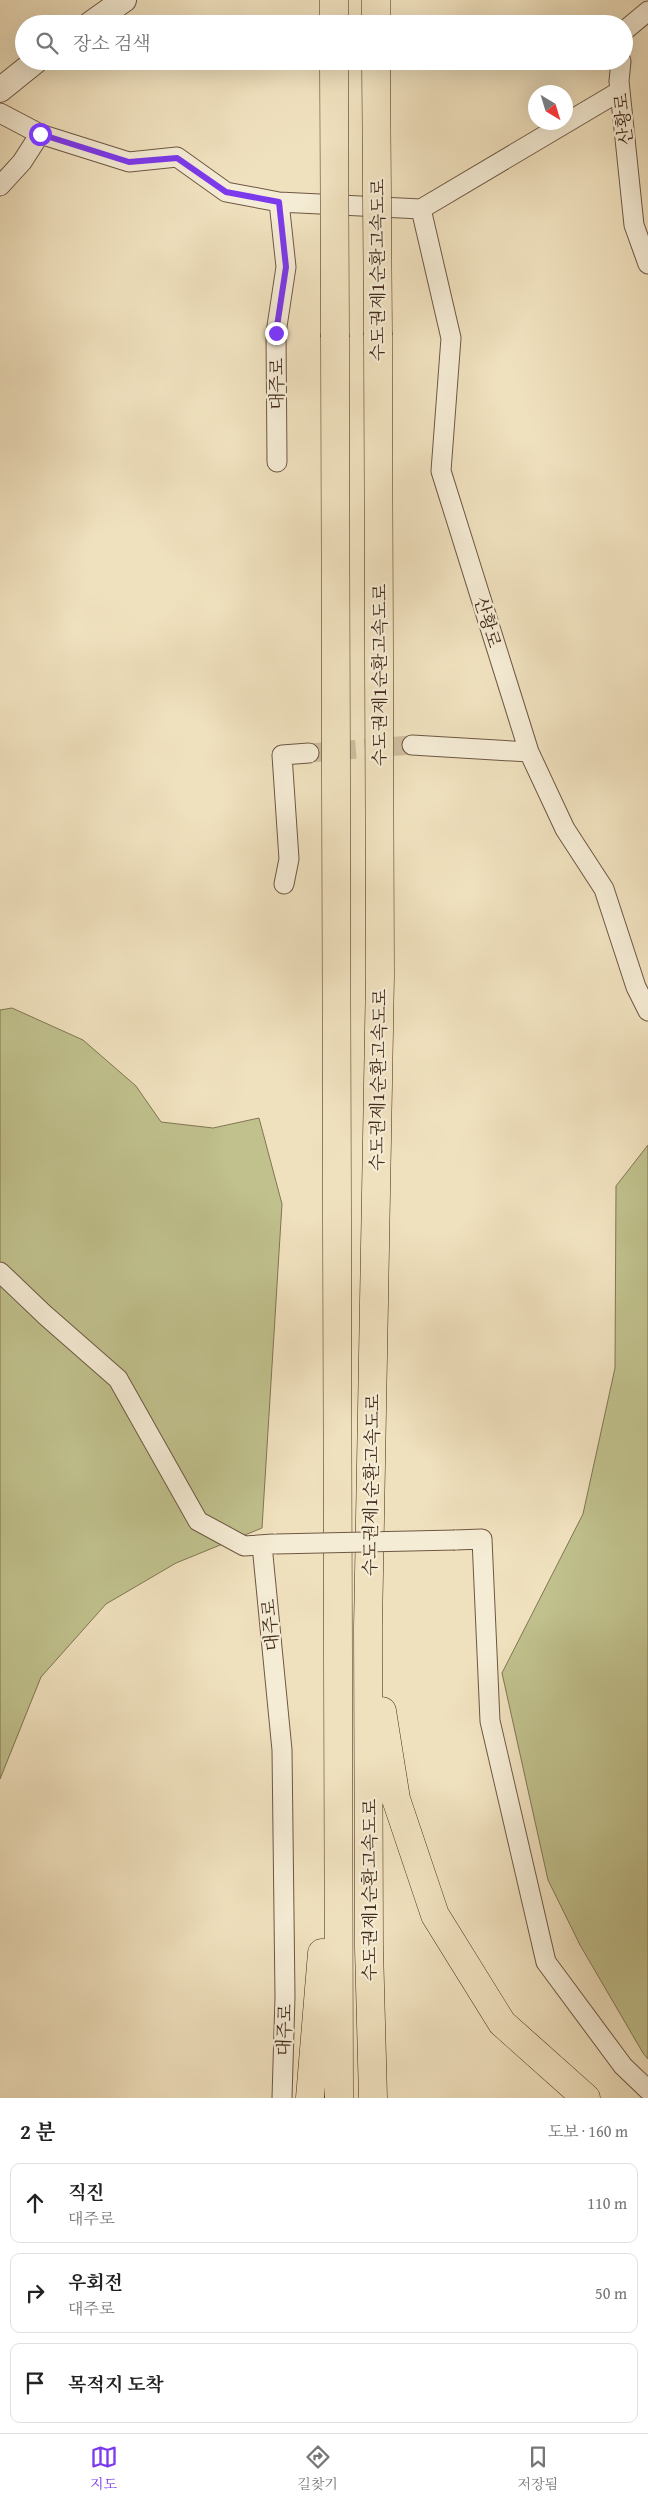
<!DOCTYPE html>
<html lang="ko">
<head>
<meta charset="utf-8">
<style>
	:root { --surface:#fff; --page:#f2f2f2; --text:#222; --muted:#767676; --line:#e0e0e0; --accent:#7c3aed }
	body { margin:0; font-family:"Gentium Book Plus","Noto Serif KR",serif; background:var(--page); color:var(--text) }
	.compass { position:absolute; left:528px; top:85px; width:45px; height:45px; border-radius:50%; background:var(--surface); box-shadow:0 5px 20px #0002; rotate:142deg }
	.stop { position:absolute; width:15px; height:15px; margin:-11px; border:4px solid #7c3aed; border-radius:50%; background:#fff }
	.stop.end { background:#7c3aed; border-color:#fff; box-shadow:0 1px 5px #0008 }
	.list { margin:0; padding:0; list-style:none }
	h2 { display:flex; justify-content:space-between; align-items:center; height:65px; margin:0; padding:0 20px; font-size:21px }
	h2 small { font-size:16px; font-weight:400; color:var(--muted) }
	.list li { display:grid; grid-template-columns:32px 1fr auto; gap:15px; align-items:center; box-sizing:border-box; height:80px; margin:0 10px 10px; padding:0 10px; border:1px solid var(--line); border-radius:10px }
	.list b { display:block; font-size:19px; white-space:nowrap }
	.list p { margin:0; font-size:16px; white-space:nowrap; color:var(--muted) }
	.list em { font-size:16px; font-style:normal; color:var(--muted) }
	.icon { flex:none; width:28px; height:28px; fill:none; stroke:currentColor; stroke-width:2; stroke-linecap:round; stroke-linejoin:round }
	.map { position:relative; flex:none; width:648px; height:2098px; overflow:hidden }
	.search { position:absolute; background:var(--surface); box-shadow:0 5px 20px #0002; left:15px; right:15px; top:15px; height:55px; display:flex; align-items:center; gap:12px; box-sizing:border-box; padding:0 18px; border-radius:28px; color:var(--muted); font-size:19px }
	.sheet { height:335px; background:var(--surface) }
	nav { display:flex; justify-content:space-around; align-items:center; box-sizing:border-box; height:70px; border-top:1px solid var(--line); background:var(--surface); font-size:14px; color:var(--muted) }
	nav a { display:grid; justify-items:center; gap:2px }
	nav .on { color:var(--accent) }
	.map>svg:first-child { display:block }
	.green { fill:#c0c18d; stroke:#817553 }
	.lines { fill:none; stroke-linecap:round; stroke-linejoin:round }
	.minor-tunnel { stroke:#cdbc9d; stroke-width:19; stroke-dasharray:19 9; stroke-linecap:butt }
	.minor-casing { stroke:#6e5742; stroke-width:21 }
	.tertiary-casing { stroke:#6e5742; stroke-width:26 }
	.motorway-casing { stroke:#422919; stroke-width:29 }
	.minor { stroke:#f5ecd5; stroke-width:19 }
	.tertiary { stroke:#f5ecd5; stroke-width:24 }
	.motorway { stroke:#f0e1be; stroke-width:28 }
	.minor-bridge-casing { stroke:#6e5742; stroke-width:21; stroke-linecap:butt }
	.motorway-bridge-casing { stroke:#422919; stroke-width:29; stroke-linecap:butt }
	.minor-bridge { stroke:#f5ecd5; stroke-width:19 }
	.motorway-bridge { stroke:#f0e1be; stroke-width:28 }
	.route { stroke:#7c3aed; stroke-width:6 }
	.labels { text-anchor:middle; dominant-baseline:central; stroke-width:4.5; stroke-linejoin:round; paint-order:stroke }
	.street-label { font-size:18px; fill:#422919; stroke:#f5ecd5 }
</style>
</head>
<body>
<div class="map">
<svg width="648" height="2098" viewBox="0 0 648 2098">
	<rect width="100%" height="100%" fill="#f0e1be"/>
	<filter id="stains"><feTurbulence type="fractalNoise" baseFrequency=".004" numOctaves="4"/><feColorMatrix values="0 0 0 0 .2 0 0 0 0 .09 0 0 0 0 .02 0 0 0 .5 -.17"/></filter>
	<radialGradient id="worn" r=".72"><stop offset=".6" stop-color="#630" stop-opacity="0"/><stop offset="1" stop-color="#630" stop-opacity=".3"/></radialGradient>
	<path class="green" d="M12,1008L83,1040L136,1086L161,1122L213,1128L259,1118L282,1204L262,1528L176,1563L106,1604L41,1677L0,1779V1010Z
		M648,1145V2059L643,2053L580,1945L548,1880L502,1673L583,1514L615,1368L616,1186Z"/>
	<g class="lines">
		<path class="minor-tunnel" d="M309,753L412,745"/>
		<g class="minor-casing">
			<path id="minor" d="M624,31L648,11
				M621,61L619,81L634,225L648,264
				M0,113L40,134L129,162L177,157L226,192L279,202L421,209L620,91
				M0,186L22,162L40,134
				M421,209L451,338L441,471L529,752L565,829L604,889L636,987L648,1011
				M277,462L276,333L286,267L279,202
				M412,745L529,752
				M284,884L289,859L282,755L309,753
				M0,1272L45,1315L118,1379L198,1521L244,1546L273,1544
				M455,1540L482,1539L490,1721L546,1962L623,2066L648,2090
				M262,1545L282,1750L285,1997L282,2098"/>
		</g>
		<g class="tertiary-casing">
			<path id="tertiary" d="M90,24L124,0
				M0,90L36,61"/>
		</g>
		<g class="motorway-casing">
			<path id="motorway" d="M334,0V24
				M376,0V24
				M335,337L339,2098
				M382,1711L396,1799L435,1915L502,2023L586,2098
				M310,2098L322,1953
				M373,2098L369,1948L368,1628L380,976L378,335"/>
		</g>
		<use href="#minor" class="minor"/>
		<use href="#tertiary" class="tertiary"/>
		<use href="#motorway" class="motorway"/>
		<g class="minor-bridge-casing">
			<path id="minor-bridge" d="M276,1544L455,1540"/>
		</g>
		<g class="motorway-bridge-casing">
			<path id="motorway-bridge" d="M334,61L335,337
				M376,61L378,335"/>
		</g>
		<use href="#minor-bridge" class="minor-bridge"/>
		<use href="#motorway-bridge" class="motorway-bridge"/>
	</g>
	<g class="lines">
		<path class="route" d="M40,134L129,162L177,158L226,192L279,202L286,267L276,333"/>
	</g>
	<g class="labels">
		<g class="street-label">
			<text transform="translate(623 119) rotate(-96)">산황로</text>
			<text transform="translate(377 270) rotate(-90)">수도권제1순환고속도로</text>
			<text transform="translate(276 384) rotate(-90)">대주로</text>
			<text transform="translate(488 622) rotate(73)">산황로</text>
			<text transform="translate(379 675) rotate(-90)">수도권제1순환고속도로</text>
			<text transform="translate(378 1080) rotate(-89)">수도권제1순환고속도로</text>
			<text transform="translate(371 1485) rotate(-89)">수도권제1순환고속도로</text>
			<text transform="translate(270 1625) rotate(-95)">대주로</text>
			<text transform="translate(369 1890) rotate(-90)">수도권제1순환고속도로</text>
			<text transform="translate(284 2030) rotate(-88)">대주로</text>
		</g>
	</g>
	<rect width="100%" height="100%" filter="url(#stains)"/>
	<rect width="100%" height="100%" fill="url(#worn)"/>
</svg>
<svg class="compass" viewBox="-18 -18 36 36"><path d="M0-13l5 13h-10z" fill="#e53935"/><path d="M0 13l5-13h-10z" fill="#767676"/></svg>
<div class="stop" style="left:40px;top:134px"></div>
<div class="stop end" style="left:276px;top:333px"></div>
<div class="search"><svg class="icon" aria-label="search" viewBox="0 0 24 24"><circle cx="10" cy="10" r="6"/><path d="M15 15l6 6"/></svg>장소 검색</div>
</div>
<section class="sheet">
<h2>2 분<small>도보 · 160 m</small></h2>
<ul class="list">
<li><svg class="icon" aria-label="ahead" viewBox="0 0 24 24"><path d="M12 20V5M6 11l6-6 6 6"/></svg><div><b>직진</b><p>대주로</p></div><em>110 m</em></li>
<li><svg class="icon" aria-label="right" viewBox="0 0 24 24"><path d="M7 20v-9h11M14 6l5 5-5 5"/></svg><div><b>우회전</b><p>대주로</p></div><em>50 m</em></li>
<li><svg class="icon" aria-label="arrive" viewBox="0 0 24 24"><path d="M6 21V4h12l-3 4 3 4H6"/></svg><div><b>목적지 도착</b></div></li>
</ul>
</section>
<nav>
<a class="on"><svg class="icon" aria-label="map" viewBox="0 0 24 24"><path d="M3 6l6-2 6 2 6-2v14l-6 2-6-2-6 2zM9 4v14M15 6v14"/></svg>지도</a>
<a><svg class="icon" aria-label="directions" viewBox="0 0 24 24"><path d="M12 3l9 9-9 9-9-9zM9 14v-3h6M13 9l2 2-2 2"/></svg>길찾기</a>
<a><svg class="icon" aria-label="saved" viewBox="0 0 24 24"><path d="M7 4h10v16l-5-4-5 4z"/></svg>저장됨</a>
</nav>
</body>
</html>
